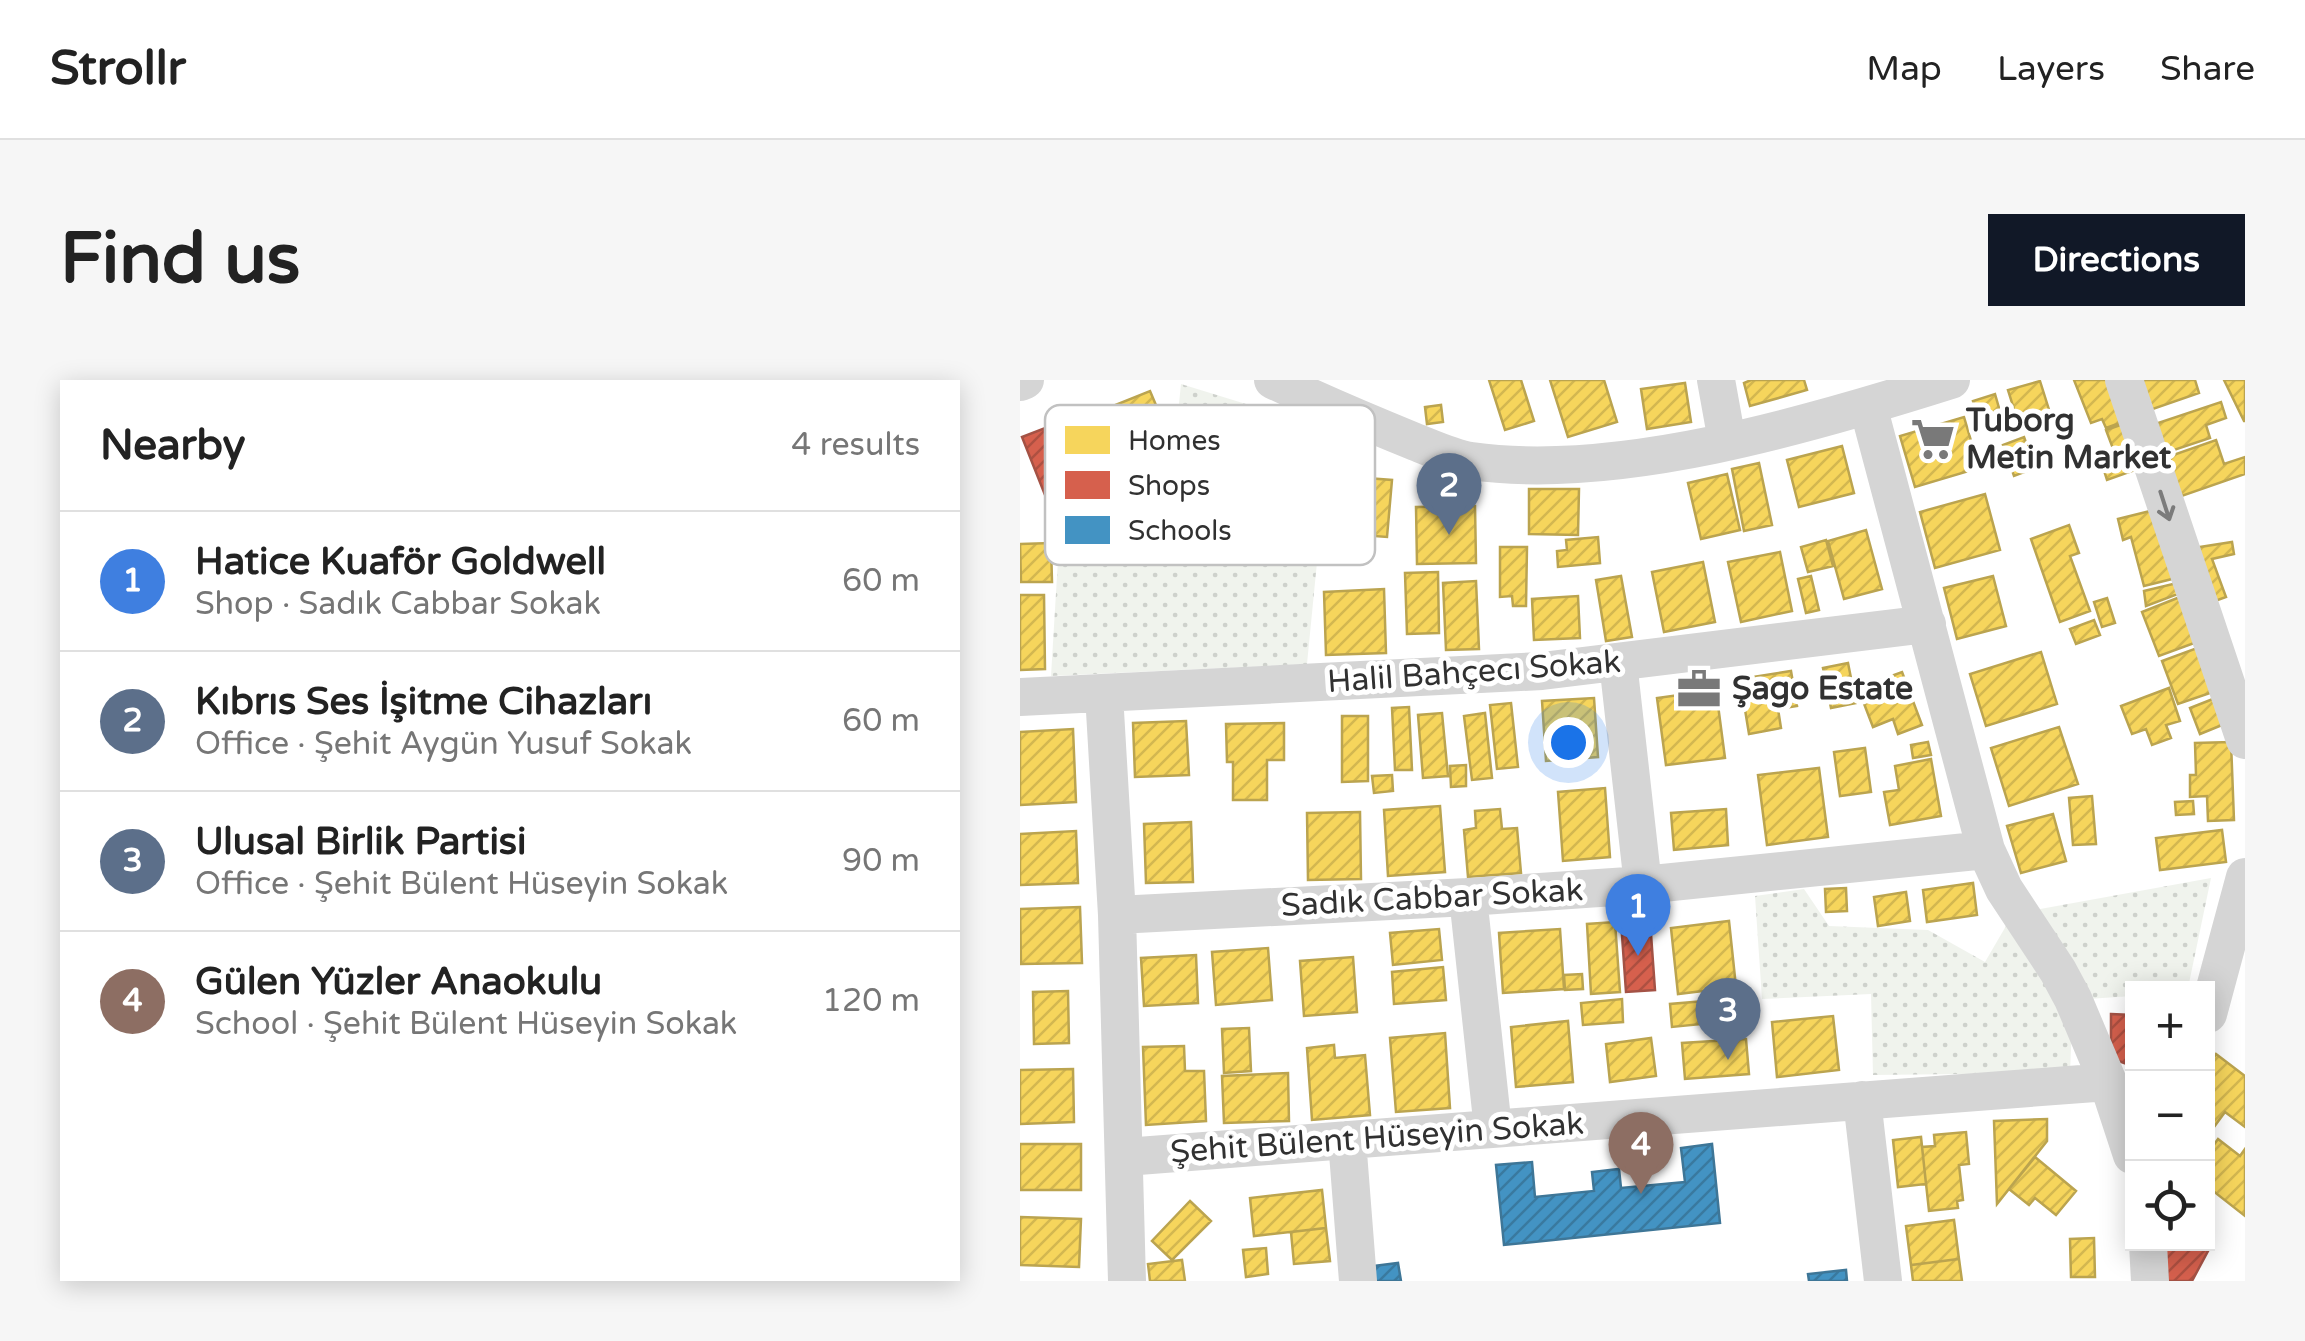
<!DOCTYPE html>
<html lang="en">
<head>
<meta charset="utf-8">
<style>
	:root { --surface:#fff; --page:#f6f6f6; --text:#222; --muted:#767676; --line:#e0e0e0; --accent:#111827 }
	body { margin:0; font-family:"Varela Round",sans-serif; background:var(--page); color:var(--text) }
	.controls { position:absolute; right:30px; bottom:30px; display:grid; overflow:hidden; border-radius:0px; box-shadow:0 5px 25px #0003 }
	.controls button { width:90px; height:90px; display:grid; place-items:center; padding:0; border:0; border-bottom:2px solid var(--line); background:var(--surface); color:var(--text); font:50px sans-serif }
	.you { position:absolute; left:548px; top:362px; width:35px; height:35px; margin:-25px; border:8px solid #fff; border-radius:50%; background:#1a73e8; box-shadow:0 0 0 15px #1a73e833 }
	.badge { display:grid; place-items:center; width:65px; height:65px; border-radius:50%; background:var(--accent); color:#fff; font-size:32px; font-weight:700 }
	.pin { position:absolute; translate:-50% -82px; filter:drop-shadow(0 2px 5px #0008) }
	.pin::after { content:''; position:absolute; top:52px; width:35px; height:30px; background:inherit; clip-path:polygon(0 0,100% 0,50% 100%) }
	.list { margin:0; padding:0; list-style:none }
	h2 { display:flex; justify-content:space-between; align-items:center; height:130px; margin:0; padding:0 40px; font-size:42px }
	h2 small { font-size:32px; font-weight:400; color:var(--muted) }
	.list li { display:grid; grid-template-columns:65px 1fr auto; gap:30px; align-items:center; box-sizing:border-box; height:140px; padding:0 40px; border-top:2px solid var(--line) }
	.list b { display:block; font-size:38px; white-space:nowrap }
	.list p { margin:0; font-size:32px; white-space:nowrap; color:var(--muted) }
	.list em { font-size:32px; font-style:normal; color:var(--muted) }
	.icon { flex:none; width:55px; height:55px; fill:none; stroke:currentColor; stroke-width:2; stroke-linecap:round; stroke-linejoin:round }
	.map { position:relative; flex:none; width:1225px; height:901px; overflow:hidden; border-radius:0px }
	header { display:flex; align-items:center; gap:60px; box-sizing:border-box; height:140px; padding:0 50px; background:var(--surface); border-bottom:2px solid var(--line) }
	header strong { font-size:48px }
	nav { display:flex; gap:55px; margin-inline-start:auto; font-size:35px }
	.intro { display:flex; align-items:center; justify-content:space-between; box-sizing:border-box; height:240px; padding:0 60px }
	h1 { margin:0; font-size:70px }
	.button { padding:25px 45px; border-radius:0px; background:var(--accent); color:#fff; font-size:35px; font-weight:700 }
	main { display:flex; gap:60px; padding:0 60px }
	aside { flex:1; background:var(--surface); border-radius:0px; box-shadow:0 5px 25px #0003 }
	.map>svg:first-child { display:block }
	.grass { fill:url(#grass-dots) }
	.homes { fill:url(#homes-hatch); stroke:#bba44f; stroke-width:2.5 }
	.shops { fill:url(#shops-hatch); stroke:#a45245; stroke-width:2.5 }
	.schools { fill:url(#schools-hatch); stroke:#3e7697; stroke-width:2.5 }
	.lines { fill:none; stroke-linecap:round; stroke-linejoin:round }
	.minor { stroke:#d5d5d5; stroke-width:38 }
	.oneway { stroke:#7b7b7b }
	.labels { text-anchor:middle; dominant-baseline:central; stroke-width:10; stroke-linejoin:round; paint-order:stroke }
	.poi-label { font-size:32px; font-weight:bold; fill:#313131; stroke:#fff; text-anchor:start }
	.street-label { font-size:32px; fill:#313131; stroke:#fff }
	.key { fill:#fff; stroke:#c1c1c1; stroke-width:2.5 }
	.key-label { font-size:28px; fill:#313131 }
</style>
</head>
<body>
<header>
<strong>Strollr</strong>
<nav><a>Map</a><a>Layers</a><a>Share</a></nav>
</header>
<div class="intro"><h1>Find us</h1><a class="button">Directions</a></div>
<main>
<aside>
<h2>Nearby<small>4 results</small></h2>
<ul class="list">
<li><span class="badge" style="background:#3f7fe0">1</span><div><b>Hatice Kuaför Goldwell</b><p>Shop · Sadık Cabbar Sokak</p></div><em>60 m</em></li>
<li><span class="badge" style="background:#5c6f8a">2</span><div><b>Kıbrıs Ses İşitme Cihazları</b><p>Office · Şehit Aygün Yusuf Sokak</p></div><em>60 m</em></li>
<li><span class="badge" style="background:#5c6f8a">3</span><div><b>Ulusal Birlik Partisi</b><p>Office · Şehit Bülent Hüseyin Sokak</p></div><em>90 m</em></li>
<li><span class="badge" style="background:#8d6e63">4</span><div><b>Gülen Yüzler Anaokulu</b><p>School · Şehit Bülent Hüseyin Sokak</p></div><em>120 m</em></li>
</ul>
</aside>
<div class="map">
<svg width="1225" height="901" viewBox="0 0 1225 901">
	<defs>
		<pattern id="grass-dots" width="8" height="8" patternUnits="userSpaceOnUse" patternTransform="scale(2.5)"><rect width="8" height="8" fill="#f0f3ed"/><path d="M2 2h.1M6 6h.1" fill="none" stroke="#ced1cc" stroke-width="1.8" stroke-linecap="round"/></pattern>
		<pattern id="homes-hatch" width="6" height="6" patternUnits="userSpaceOnUse" patternTransform="scale(2.5)"><rect width="6" height="6" fill="#f6d55c"/><path d="M-1 1l2-2M0 6l6-6M5 7l2-2" fill="none" stroke="#d3b750"/></pattern>
		<pattern id="shops-hatch" width="6" height="6" patternUnits="userSpaceOnUse" patternTransform="scale(2.5)"><rect width="6" height="6" fill="#d6604d"/><path d="M-1 1l2-2M0 6l6-6M5 7l2-2" fill="none" stroke="#ae5041"/></pattern>
		<pattern id="schools-hatch" width="6" height="6" patternUnits="userSpaceOnUse" patternTransform="scale(2.5)"><rect width="6" height="6" fill="#4393c3"/><path d="M-1 1l2-2M0 6l6-6M5 7l2-2" fill="none" stroke="#39799f"/></pattern>
	</defs>
	<rect width="100%" height="100%" fill="#fff"/>
	<path class="grass" d="M161,4L310,50L287,284L31,296L40,146L148,132Z
		M1191,498L1168,608H1112V616L1053,620L1050,693L853,695L851,614L742,619L735,516L784,509L809,546L908,550L965,582L993,534Z"/>
	<path class="homes" d="M469,0H501L514,41L485,50Z
		M530,0H584L597,42L548,57Z
		M784,0L787,10L730,26L724,3L731,0Z
		M1054,0H1096L1111,39L1086,48L1082,39L1071,43Z
		M1119,0H1175L1179,13L1130,30Z
		M1204,0H1225V41H1224Z
		M1020,1L1030,33L998,42L988,10Z
		M665,3L671,42L627,49L621,9Z
		M130,11L152,63L86,90L68,47L82,41L78,32Z
		M975,14L981,35L959,42L953,21Z
		M1201,22L1206,38L1186,45L1190,58L1139,75L1129,46Z
		M421,25L423,42L407,44L405,27Z
		M944,37L959,88L895,107L880,56Z
		M1112,41L1121,64L1095,74L1086,50Z
		M1004,57L1015,88L994,96L983,65Z
		M1196,60L1204,84L1225,77V94L1153,119L1139,80Z
		M822,66L834,113L779,127L767,80Z
		M1105,73L1112,91L1087,100L1081,81Z
		M739,83L752,145L724,151L712,89Z
		M707,94L720,150L681,159L668,103Z
		M320,96L372,100L367,157L315,153Z
		M509,109H559L558,155L509,154Z
		M965,114L980,170L915,188L900,132Z
		M455,126L456,183L397,184L396,127Z
		M1138,129L1156,198L1124,206L1111,157L1103,160L1098,139Z
		M1049,145L1059,173L1050,176L1070,231L1040,242L1011,159Z
		M846,150L862,209L824,219L808,161Z
		M578,157L580,183L538,187L537,171L547,170L546,160Z
		M806,160L813,186L788,192L781,167Z
		M1212,162L1214,174L1192,179L1206,217L1187,224L1167,169Z
		M31,163L32,202H1L0,164Z
		M480,167H507L506,226H493L492,216L480,217Z
		M760,172L772,231L721,242L708,182Z
		M683,182L695,242L644,252L632,192Z
		M418,192L419,253L387,254L385,193Z
		M601,196L612,257L586,261L576,200Z
		M791,196L799,230L786,233L778,199Z
		M973,196L986,246L937,259L924,208Z
		M456,201L459,269L426,270L423,203Z
		M1157,203L1158,214L1126,226L1124,211Z
		M364,209L366,273L306,275L304,212Z
		M0,215H24L25,289L0,290Z
		M558,216L560,258L514,260L512,219Z
		M1160,217L1177,262L1139,276L1122,232Z
		M1087,218L1095,243L1082,247L1074,222Z
		M1074,240L1080,255L1056,264L1050,249Z
		M1177,268L1193,312L1158,324L1142,281Z
		M1021,272L1037,324L966,346L950,294Z
		M828,283L836,323L811,328L803,288Z
		M771,291L777,326L758,329L761,348L729,354L720,299Z
		M882,292L902,345L878,354L873,339L853,347L838,308Z
		M1149,308L1160,341L1146,345L1151,358L1132,365L1126,349L1112,354L1101,326Z
		M696,310L705,378L646,385L637,318Z
		M1198,317L1207,343L1180,354L1170,328Z
		M574,318L578,377L526,381L522,321Z
		M491,323L498,387L477,389L470,325Z
		M389,327L392,390H375L372,328Z
		M422,333L428,396L403,398L398,335Z
		M465,333L472,398L452,400L444,336Z
		M322,336H348V401L322,402Z
		M166,341L169,395L115,397L113,343Z
		M264,343V380H247V420H213V382H207L206,344Z
		M1039,347L1058,404L989,426L971,368Z
		M53,349L56,422L0,425V352Z
		M908,362L911,375L893,378L891,365Z
		M1211,362L1214,440L1188,441L1187,416L1170,417V395H1176L1175,363Z
		M845,368L851,412L820,416L814,372Z
		M911,379L921,436L870,445L864,412L879,410L875,386Z
		M446,385V406L431,407L430,386Z
		M799,388L808,457L747,465L738,395Z
		M372,395L373,411L354,413L352,396Z
		M585,408L590,477L543,481L538,412Z
		M1072,416L1076,464L1053,465L1049,418Z
		M1173,421L1174,434L1156,435L1155,422Z
		M420,426L425,492L368,496L364,430Z
		M480,429L482,449L497,448L501,493L448,497L444,450L456,448L455,431Z
		M706,429L708,465L654,470L651,433Z
		M340,432L341,499L288,500L287,433Z
		M1033,434L1046,481L1001,493L987,446Z
		M171,442L173,502L126,503L124,444Z
		M1202,450L1206,482L1140,490L1136,458Z
		M56,451L58,503L0,505V454Z
		M953,503L957,535L907,542L903,510Z
		M826,508L827,531L806,532L805,509Z
		M886,512L890,541L858,546L854,517Z
		M60,527L62,583L1,584L0,529Z
		M709,541L716,607L658,614L651,548Z
		M595,542L600,612L571,614L567,544Z
		M419,549L422,580L373,585L370,553Z
		M540,549L544,609L483,613L479,553Z
		M248,568L252,620L196,625L192,572Z
		M176,575L178,623L124,626L121,578Z
		M333,577L337,632L284,636L280,581Z
		M423,587L426,620L374,624L372,592Z
		M562,594L563,609L545,610L544,595Z
		M48,611L49,663L14,664L13,612Z
		M720,618L722,640L652,647L650,624Z
		M602,619L603,642L563,645L561,623Z
		M813,636L819,690L757,697L752,642Z
		M548,641L553,702L496,707L491,647Z
		M229,648L231,691L204,693L202,649Z
		M425,653L430,728L376,732L370,658Z
		M631,658L636,696L590,702L586,664Z
		M726,659L729,694L665,699L662,663Z
		M314,665L315,678L345,675L350,735L292,740L287,668Z
		M164,666L165,691H184L186,741L126,745L123,667Z
		M1196,674L1225,696V747L1205,732L1191,751L1188,748V718L1191,713L1188,711V702L1192,696L1188,693V686Z
		M53,689L54,742L0,744V690Z
		M268,693L269,741L204,743L202,696Z
		M1027,739V761L977,824L974,741Z
		M946,752L949,784L939,785L943,820L937,821L938,828L909,831L902,767L915,766L914,755Z
		M901,757L906,804L878,807L873,760Z
		M1198,759L1220,776L1225,769V836L1188,807V773Z
		M0,764H61V810H0Z
		M1015,777L1056,811L1036,835L1015,818L1009,825L989,809Z
		M302,810L306,848L234,856L230,818Z
		M170,821L191,841L152,880L132,861Z
		M0,837L61,839L59,887L0,885Z
		M934,840L939,879L891,885L886,846Z
		M306,848L310,881L274,884L271,852Z
		M1074,858L1075,897H1051L1050,859Z
		M246,868L248,894L226,897L223,870Z
		M939,879L942,901H893L891,885Z
		M162,880L165,901H130L128,884Z"/>
	<path class="shops" d="M38,43L33,135L2,57Z
		M630,540L635,610L606,612L601,541Z
		M1091,634L1112,635V686L1096,680L1091,662Z
		M1144,864H1174L1188,871L1172,901H1148Z"/>
	<path class="schools" d="M692,764L700,843L484,865L476,785L512,782L515,817L574,811L572,792L599,789L601,808L665,802L661,768Z
		M378,883L381,901H355L353,886Z
		M826,890L827,901H789L788,894Z"/>
	<g class="lines">
		<path class="minor" d="M253,0C299,22 346,42 393,61C411,68 432,78 451,81C597,102 792,44 931,0
			M696,0L707,61
			M1104,0L1225,360
			M0,2L5,0
			M848,26L966,470L984,509L1038,591L1053,619L1088,702L1112,775
			M598,282L623,505
			M84,314L97,535L107,901
			M0,317L522,291L907,244
			M448,517L473,749
			M97,535L448,517L623,505L966,470
			M1188,634L1225,497
			M842,720L863,901
			M327,760L338,901
			M105,777L1088,702
			M1128,864L1130,901"/>
	</g>
	<defs><path id="oneway-shaft" d="M-6 0H5M1.5-3L5.5 0L1.5 3" fill="none" stroke-width="1.6" stroke-linecap="round" stroke-linejoin="round" transform="scale(2.5)"/></defs>
	<use class="oneway" href="#oneway-shaft" transform="translate(1145 126) rotate(72)"/>
	<defs>
		<g id="supermarket-bare" transform="scale(3.45)"><path d="M-6-5.5h2.5l.6 2H6L4.5 2H-2.5L-4.4-4H-6ZM-1.5 3.2a1.3 1.3 0 1 0 .1 0ZM3 3.2a1.3 1.3 0 1 0 .1 0Z" fill="#797979" stroke="#fff" stroke-width="2.5" paint-order="stroke"/></g>
		<g id="office-bare" transform="scale(3.45)"><path d="M-6-3h4V-5.5h4V-3h4V5H-6ZM-1-4.5V-3h2v-1.5ZM-6 0V1H6V0Z" fill="#797979" stroke="#fff" stroke-width="2.5" paint-order="stroke"/></g>
	</defs>
	<g fill-rule="evenodd">
		<use href="#supermarket-bare" x="913" y="59"/>
		<use href="#office-bare" x="679" y="309"/>
	</g>
	<g class="labels">
		<g class="poi-label">
			<text x="946" y="41">Tuborg<tspan x="946" dy="37">Metin Market</tspan></text>
			<text x="712" y="309">Şago Estate</text>
		</g>
		<g class="street-label">
			<text transform="translate(454 292) rotate(-4)">Halil Bahçecı Sokak</text>
			<text transform="translate(412 518) rotate(-3)">Sadık Cabbar Sokak</text>
			<text transform="translate(357 758) rotate(-4)">Şehit Bülent Hüseyin Sokak</text>
		</g>
	</g>
	<rect x="25" y="25" width="330" height="160" rx="15" class="key"/>
	<rect x="45" y="46" width="45" height="28" fill="#f6d55c"/>
	<rect x="45" y="91" width="45" height="28" fill="#d6604d"/>
	<rect x="45" y="136" width="45" height="28" fill="#4393c3"/>
	<g class="key-label">
		<text x="108" y="70">Homes</text>
		<text x="108" y="115">Shops</text>
		<text x="108" y="160">Schools</text>
	</g>
</svg>
<div class="controls">
<button>+</button>
<button>−</button>
<button><svg class="icon" aria-label="locate" viewBox="0 0 24 24"><circle cx="12" cy="12" r="6"/><path d="M12 2v4M12 18v4M2 12h4M18 12h4"/></svg></button>
</div>
<div class="you"></div>
<div class="pin badge" style="left:618px;top:576px;background:#3f7fe0">1</div>
<div class="pin badge" style="left:429px;top:155px;background:#5c6f8a">2</div>
<div class="pin badge" style="left:708px;top:680px;background:#5c6f8a">3</div>
<div class="pin badge" style="left:621px;top:814px;background:#8d6e63">4</div>
</div>
</main>
</body>
</html>
